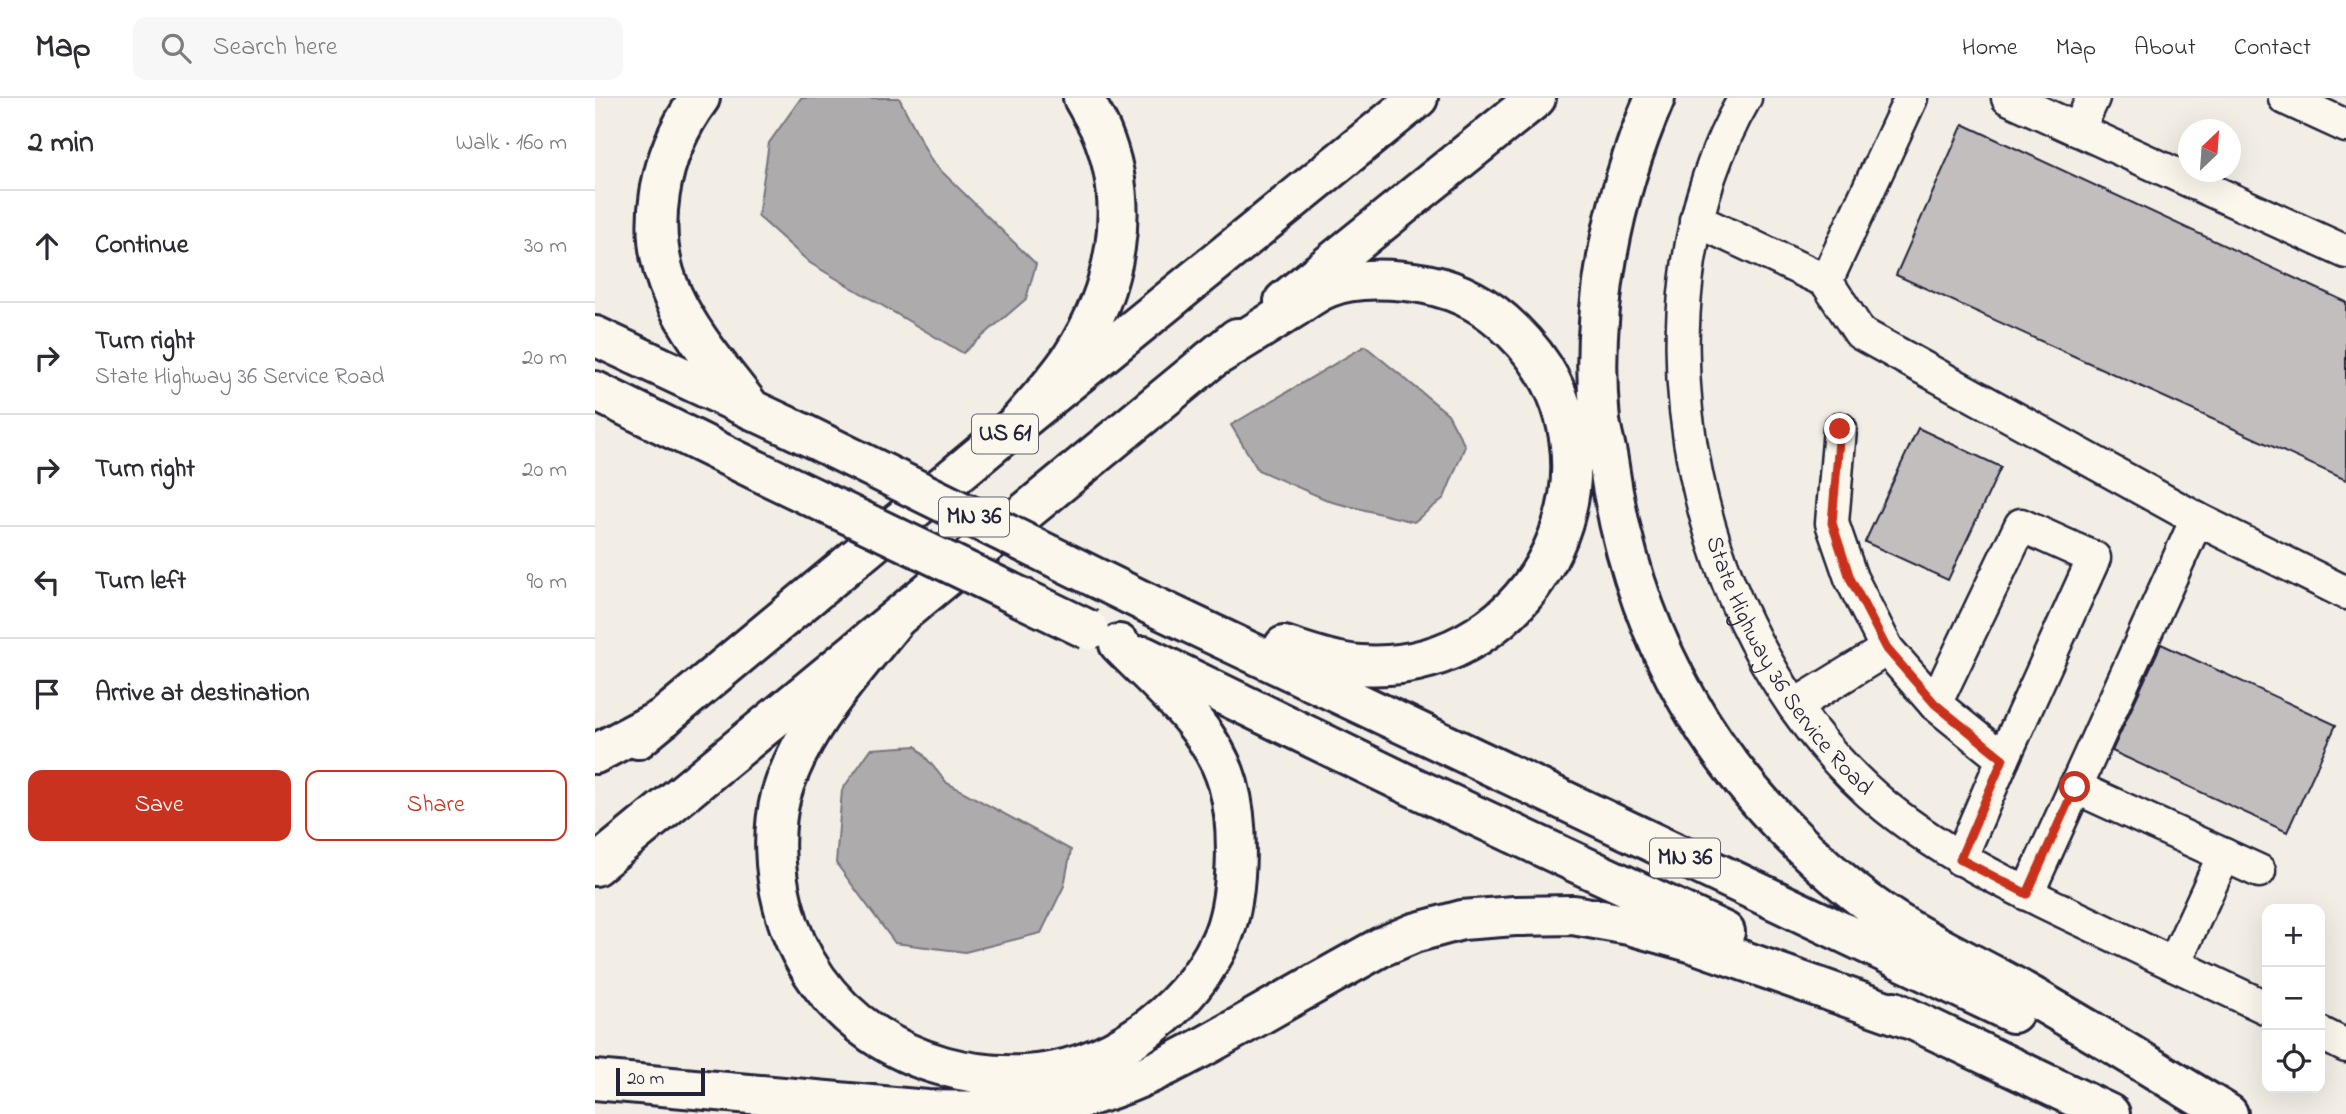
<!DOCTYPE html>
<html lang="en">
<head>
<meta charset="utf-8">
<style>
	:root { --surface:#fff; --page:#f7f7f7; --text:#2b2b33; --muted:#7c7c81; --line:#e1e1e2; --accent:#c8321e }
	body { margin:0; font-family:"Indie Flower",sans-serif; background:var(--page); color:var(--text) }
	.controls { position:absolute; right:21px; bottom:21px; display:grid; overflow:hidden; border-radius:14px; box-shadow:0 7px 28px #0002 }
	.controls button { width:63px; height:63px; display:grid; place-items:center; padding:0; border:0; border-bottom:2px solid var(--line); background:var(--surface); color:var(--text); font:35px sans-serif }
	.compass { position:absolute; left:1583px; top:21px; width:63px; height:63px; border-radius:50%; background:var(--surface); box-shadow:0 7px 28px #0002; rotate:25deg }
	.scale { position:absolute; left:21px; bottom:18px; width:89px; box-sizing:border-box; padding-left:7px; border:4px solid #22223b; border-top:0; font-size:19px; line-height:24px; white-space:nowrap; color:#22223b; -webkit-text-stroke:5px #fbf7ec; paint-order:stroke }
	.stop { position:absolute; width:21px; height:21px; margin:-16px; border:5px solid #c8321e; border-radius:50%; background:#fff }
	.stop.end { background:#c8321e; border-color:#fff; box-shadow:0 2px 7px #0008 }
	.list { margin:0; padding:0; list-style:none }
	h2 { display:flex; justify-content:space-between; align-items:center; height:91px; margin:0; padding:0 28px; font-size:30px }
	h2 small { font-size:23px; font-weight:400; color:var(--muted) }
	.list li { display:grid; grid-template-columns:46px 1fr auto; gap:21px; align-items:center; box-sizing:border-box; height:112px; padding:0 28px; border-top:2px solid var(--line) }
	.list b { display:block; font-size:26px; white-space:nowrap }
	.list p { margin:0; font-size:23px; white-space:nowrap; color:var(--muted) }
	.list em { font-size:23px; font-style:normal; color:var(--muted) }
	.actions { display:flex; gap:14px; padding:21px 28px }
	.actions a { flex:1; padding:16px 0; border:2px solid var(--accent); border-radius:14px; text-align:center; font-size:24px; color:var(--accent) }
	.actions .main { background:var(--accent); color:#fff }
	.icon { flex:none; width:38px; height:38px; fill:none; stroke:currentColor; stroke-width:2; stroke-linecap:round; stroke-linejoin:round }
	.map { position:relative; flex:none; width:1751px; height:1016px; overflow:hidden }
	header { display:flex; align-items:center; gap:42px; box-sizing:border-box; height:98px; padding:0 35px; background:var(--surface); border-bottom:2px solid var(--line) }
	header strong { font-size:33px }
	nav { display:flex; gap:38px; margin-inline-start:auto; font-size:24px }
	.search { width:490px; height:63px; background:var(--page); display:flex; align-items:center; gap:18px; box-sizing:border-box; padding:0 24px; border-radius:14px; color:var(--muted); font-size:26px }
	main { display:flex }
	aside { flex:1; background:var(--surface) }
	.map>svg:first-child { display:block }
	.water { fill:#aeabad; stroke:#76747f; stroke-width:2 }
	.building { fill:#c2bebe; stroke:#22223b; stroke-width:2 }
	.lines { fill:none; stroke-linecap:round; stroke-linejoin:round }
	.minor-casing { stroke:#22223b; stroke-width:37 }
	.major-casing { stroke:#22223b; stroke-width:44 }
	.highway-casing { stroke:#22223b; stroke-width:44 }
	.minor { stroke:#fbf7ec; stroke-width:32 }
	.major { stroke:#fbf7ec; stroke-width:38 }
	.highway { stroke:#fbf7ec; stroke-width:38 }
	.highway-bridge-casing { stroke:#22223b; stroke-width:44; stroke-linecap:butt }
	.highway-bridge { stroke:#fbf7ec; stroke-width:38 }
	.route { stroke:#c8321e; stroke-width:9 }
	.labels { text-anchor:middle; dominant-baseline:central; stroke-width:5; stroke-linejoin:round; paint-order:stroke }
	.shield { fill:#fbf7ec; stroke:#636270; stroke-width:2 }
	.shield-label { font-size:23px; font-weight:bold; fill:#22223b }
	.street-label { font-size:24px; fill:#22223b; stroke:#fbf7ec }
</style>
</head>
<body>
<header>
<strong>Map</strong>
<div class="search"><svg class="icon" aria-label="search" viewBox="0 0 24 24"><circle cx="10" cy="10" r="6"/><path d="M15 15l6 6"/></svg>Search here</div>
<nav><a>Home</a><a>Map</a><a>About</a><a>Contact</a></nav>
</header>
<main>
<aside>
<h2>2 min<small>Walk · 160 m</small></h2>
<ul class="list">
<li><svg class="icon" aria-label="ahead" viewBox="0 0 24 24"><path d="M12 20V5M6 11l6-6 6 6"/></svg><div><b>Continue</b></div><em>30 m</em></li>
<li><svg class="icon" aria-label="right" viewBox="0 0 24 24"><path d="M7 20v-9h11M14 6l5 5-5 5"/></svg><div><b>Turn right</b><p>State Highway 36 Service Road</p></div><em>20 m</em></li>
<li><svg class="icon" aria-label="right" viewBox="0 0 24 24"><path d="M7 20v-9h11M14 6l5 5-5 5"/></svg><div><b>Turn right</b></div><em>20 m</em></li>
<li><svg class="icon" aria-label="left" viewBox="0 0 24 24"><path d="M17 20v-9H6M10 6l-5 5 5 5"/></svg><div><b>Turn left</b></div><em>90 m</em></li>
<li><svg class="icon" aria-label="arrive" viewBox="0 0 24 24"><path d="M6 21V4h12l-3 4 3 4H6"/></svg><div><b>Arrive at destination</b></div></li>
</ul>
<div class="actions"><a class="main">Save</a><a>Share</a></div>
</aside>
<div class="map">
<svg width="1751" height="1016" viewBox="0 0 1751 1016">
	<rect width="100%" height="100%" fill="#f2eee5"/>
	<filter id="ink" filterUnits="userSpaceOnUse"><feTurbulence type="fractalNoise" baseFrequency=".0143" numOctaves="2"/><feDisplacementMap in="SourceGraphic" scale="14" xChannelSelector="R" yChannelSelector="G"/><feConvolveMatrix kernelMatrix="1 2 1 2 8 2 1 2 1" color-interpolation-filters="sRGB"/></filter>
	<g filter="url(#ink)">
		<path class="water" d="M206,0H304L337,64L441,166L431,201L368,255L215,165L163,118L174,45Z
			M770,248L853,316L870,348L849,400L819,424L737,404L663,372L636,327Z
			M321,648L352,685L476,752L469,788L446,835L370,854L300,845L241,765L247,692L276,651Z"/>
		<path class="building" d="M1368,26L1751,204V382L1301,177Z
			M1323,330L1406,369L1353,482L1270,444Z
			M1566,546L1741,627L1692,734L1517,653Z"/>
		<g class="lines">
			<g class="minor-casing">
				<g id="minor">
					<path id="s1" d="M1150,0C1023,218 1100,551 1291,709C1352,758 1421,791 1491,824C1551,853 1612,882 1672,910"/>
					<path d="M1316,0L1231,183L1265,235L1602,421L1432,796"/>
					<path d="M1413,0L1751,154"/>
					<path d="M1690,0L1751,28"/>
					<path d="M1483,32L1498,0"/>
					<path d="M1101,122L1231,183"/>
					<path d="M1245,331L1237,425L1256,480L1292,551"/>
					<path d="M1602,421L1751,495"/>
					<path d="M1340,606L1426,427L1499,460L1408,661"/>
					<path d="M1199,608L1292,551L1340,606L1408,661L1365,761"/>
					<path d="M1480,689L1664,773"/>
					<path d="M1579,866L1629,757"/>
					<path d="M1725,935L1751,948"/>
				</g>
			</g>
			<g class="major-casing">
				<path id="major" d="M689,203L941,0
					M43,641L422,326L823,0
					M0,768L642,240"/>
			</g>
			<g class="highway-casing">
				<path id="highway" d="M105,0C64,55 48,134 78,198C97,239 130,276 157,312
					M1060,0C1017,99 994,214 1005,323C1007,336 1011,349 1013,362C1037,540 1119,680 1258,793C1309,835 1372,862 1429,894C1498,933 1565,975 1633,1016
					M0,238L207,335
					M615,262C642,246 669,229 696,212C707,205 719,195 732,190C759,178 803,181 831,186C866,193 893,208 918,233C1048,359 944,579 765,567C739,565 714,556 689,548
					M0,293L163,373
					M422,326C441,304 461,283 477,259C521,192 538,109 506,33C501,22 494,11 488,0
					M550,504L1418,915
					M300,522C256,577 206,629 186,697C177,732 179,772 188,807C216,918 318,982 429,977C511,973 590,917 625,844C644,805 645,728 633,686C617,629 564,587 524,546
					M549,558L810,685L1130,834
					M0,656L70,619
					M1299,913L1515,1016
					M0,982L332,1012C385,1013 440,1014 491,999C549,983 600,954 651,925C696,899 741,874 786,849L819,835L867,822L920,818L978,817L1034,827L1095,844L1320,923"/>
			</g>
			<use href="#minor" class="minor"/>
			<use href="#major" class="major"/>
			<use href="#highway" class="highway"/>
			<g class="highway-bridge-casing">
				<path id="highway-bridge" d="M207,335L550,504
					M163,373L494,532"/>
			</g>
			<use href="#highway-bridge" class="highway-bridge"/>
		</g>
	</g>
	<g class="lines" filter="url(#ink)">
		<path class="route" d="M1245,331L1237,425L1255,480L1292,551L1340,606L1408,661L1365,761L1432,796L1480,689"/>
	</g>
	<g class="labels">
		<g class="shield">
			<rect x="377" y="316.5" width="66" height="39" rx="5"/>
			<rect x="344" y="399.5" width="70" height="39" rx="5"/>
			<rect x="1055" y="740.5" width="70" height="39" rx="5"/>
		</g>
		<g class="shield-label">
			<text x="410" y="336">US 61</text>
			<text x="379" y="419">MN 36</text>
			<text x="1090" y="760">MN 36</text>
		</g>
		<g class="street-label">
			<text stroke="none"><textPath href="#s1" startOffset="604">State Highway 36 Service Road</textPath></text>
		</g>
	</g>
</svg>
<div class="controls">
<button>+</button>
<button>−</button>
<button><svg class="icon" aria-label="locate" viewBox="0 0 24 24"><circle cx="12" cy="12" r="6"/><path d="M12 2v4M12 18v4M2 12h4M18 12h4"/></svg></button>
</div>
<svg class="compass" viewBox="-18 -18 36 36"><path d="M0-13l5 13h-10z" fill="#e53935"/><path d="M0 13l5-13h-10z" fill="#7c7c81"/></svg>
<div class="scale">20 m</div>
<div class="stop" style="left:1480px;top:689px"></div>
<div class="stop end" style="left:1245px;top:331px"></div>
</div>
</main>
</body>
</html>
